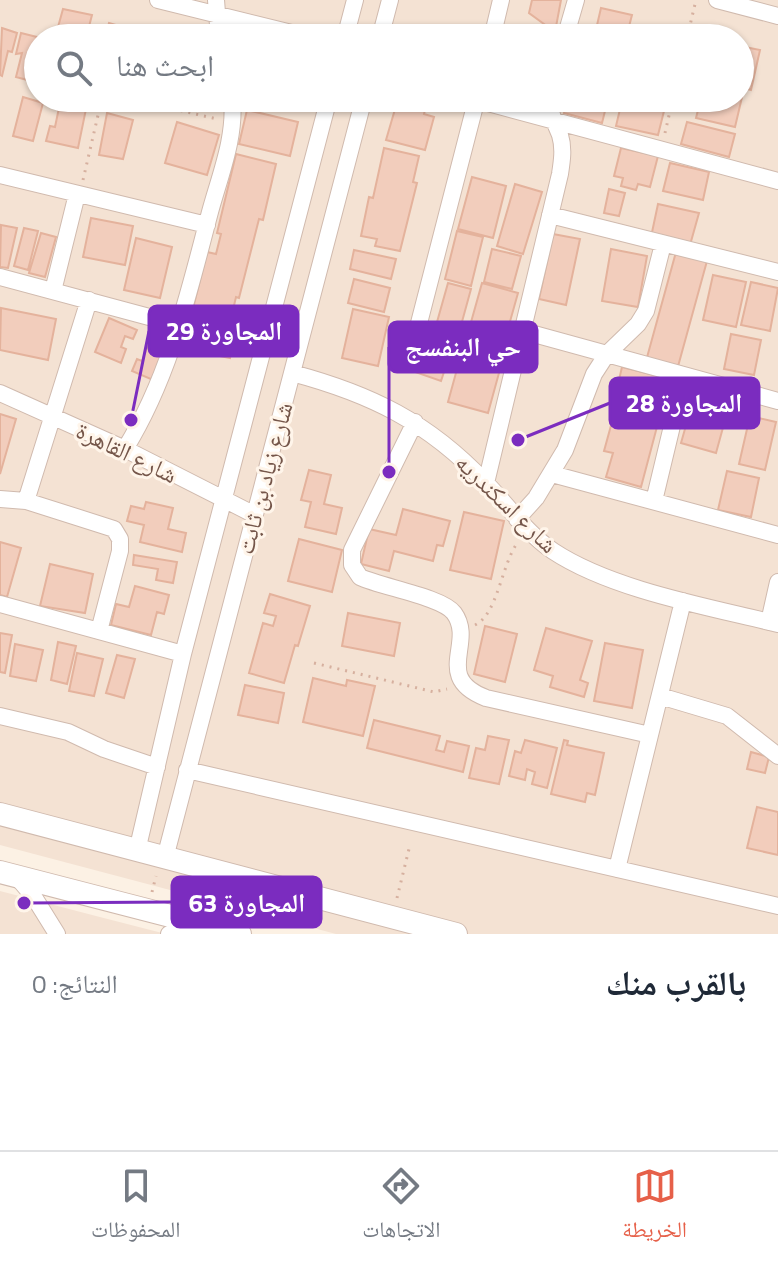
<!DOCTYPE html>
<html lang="ar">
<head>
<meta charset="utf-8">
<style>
	:root { --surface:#fff; --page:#f2f2f3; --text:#1f2937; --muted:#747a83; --line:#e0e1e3; --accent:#e66049 }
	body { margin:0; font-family:"Titillium Web","Noto Naskh Arabic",sans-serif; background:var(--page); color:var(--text); direction:rtl }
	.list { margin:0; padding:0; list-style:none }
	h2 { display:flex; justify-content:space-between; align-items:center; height:104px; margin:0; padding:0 32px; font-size:34px }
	h2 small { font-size:26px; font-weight:400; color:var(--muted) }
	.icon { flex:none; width:44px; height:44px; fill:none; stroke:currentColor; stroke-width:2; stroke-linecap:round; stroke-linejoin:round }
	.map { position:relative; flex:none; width:778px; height:934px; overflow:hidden; direction:ltr }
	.search { position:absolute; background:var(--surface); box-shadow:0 2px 6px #0004; left:24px; right:24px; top:24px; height:88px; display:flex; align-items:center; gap:20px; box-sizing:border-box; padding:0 28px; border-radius:44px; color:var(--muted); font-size:30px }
	.sheet { height:216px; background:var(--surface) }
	nav { display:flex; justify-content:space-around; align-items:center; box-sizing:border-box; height:112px; border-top:2px solid var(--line); background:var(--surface); font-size:22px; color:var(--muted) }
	nav a { display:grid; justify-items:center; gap:4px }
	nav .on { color:var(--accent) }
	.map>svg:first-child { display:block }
	.residential { fill:#f4e2d3; fill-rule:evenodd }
	.building { fill:#f2cdbc; stroke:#e4b29c; stroke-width:2 }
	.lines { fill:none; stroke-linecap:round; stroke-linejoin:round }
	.minor-casing { stroke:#d0baae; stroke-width:18 }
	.tertiary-casing { stroke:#d0baae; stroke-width:24 }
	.path { stroke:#d6b09f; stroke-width:3; stroke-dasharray:2 6; stroke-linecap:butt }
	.minor { stroke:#fff; stroke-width:16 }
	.tertiary { stroke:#fff; stroke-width:22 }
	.labels { text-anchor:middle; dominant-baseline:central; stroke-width:6; stroke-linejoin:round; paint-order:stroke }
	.street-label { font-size:24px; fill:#75564a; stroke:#fff5ea }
	.leader { fill:none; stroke:#7b2cbf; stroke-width:3 }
	.callout-dot { fill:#7b2cbf; stroke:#fff5ea; stroke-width:3 }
	.callout { fill:#7b2cbf; stroke:#7b2cbf; stroke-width:3 }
	.callout-label { font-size:26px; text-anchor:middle; font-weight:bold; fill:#fff }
</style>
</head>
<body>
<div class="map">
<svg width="778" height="934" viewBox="0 0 778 934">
	<rect width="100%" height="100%" fill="#fcf1e4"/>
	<path class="residential" d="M0,0H778V934H336L0,845ZM38,38H740V98H38Z
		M0,891L96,916L166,934H0Z"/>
	<path class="building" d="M532,0H561L555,32L529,13Z
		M601,8L632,15L626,38H594Z
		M63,9L92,15L86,38H55Z
		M109,23L136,31L134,38H105Z
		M2,28L17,33L12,52L8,51L2,76L0,75Z
		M21,33L41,38H38V53L31,81L16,77L22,53L16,54Z
		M740,46L760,50L751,90L740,87Z
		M740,92L743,93L735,127L696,118L701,98H740Z
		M23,97L43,103L33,141L13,136Z
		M500,98H547L544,112Z
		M568,98L608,99L602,123L564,113Z
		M398,99L426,106L424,114L434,117L425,150L386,140Z
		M60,103L86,109L78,148L46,141L50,126L55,127Z
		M621,105L664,111L658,135L616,126Z
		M247,110L298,122L290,156L239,144Z
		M107,113L133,120L123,159L99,155Z
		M177,122L219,135L207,175L165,163Z
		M687,122L735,134L729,157L681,144Z
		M384,148L419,156L413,182L417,183L400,251L375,246L377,239L361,236L369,197L373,198Z
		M621,148L658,156L650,187L638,184L636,190L621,186L623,178L614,176Z
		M236,154L276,164L263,220L259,219L239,298L236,297L231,318L193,308L207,252L216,254L221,234L217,233Z
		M670,163L709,172L703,200L663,191Z
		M472,177L506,186L493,238L458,229Z
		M515,184L542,192L523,254L497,246Z
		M609,189L625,193L619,216L604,213Z
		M658,204L699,213L690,245L651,237Z
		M91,218L133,226L125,265L83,257Z
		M1,225L17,228L8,268L0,267Z
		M24,228L38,231L28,270L14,266Z
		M457,231L483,237L471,286L445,279Z
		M41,233L56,237L45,277L29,273Z
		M553,234L580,239L566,305L539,299Z
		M136,238L172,247L160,298L124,290Z
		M492,249L521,256L512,289L484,282Z
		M611,249L647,256L638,307L602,301Z
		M354,250L396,259L391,279L350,269Z
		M676,252L707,261L677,370L646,361Z
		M713,275L746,282L736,327L703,320Z
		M354,279L390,288L384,312L348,303Z
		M751,282L778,288L770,331L741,325Z
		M448,283L471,289L460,329L437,322Z
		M482,283L518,293L502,350L466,340Z
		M1,308L56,319L48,360L0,350Z
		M353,309L389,317L378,366L342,358Z
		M109,318L137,330L133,339L125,336L121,347L126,349L121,363L95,352Z
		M194,329L233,337L230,358L190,350Z
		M731,334L761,340L754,375L724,369Z
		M150,340L166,347L153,380L132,371L137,359L142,361Z
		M404,342L449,357L441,381L395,365Z
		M462,351L502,362L488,413L448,402Z
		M622,367L675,380L664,423L612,410Z
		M694,397L704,400L703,406L727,413L716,453L681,443Z
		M615,411L658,423L641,487L606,477L613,453L604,451Z
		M0,414L16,419L0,474Z
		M750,416L776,422L765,470L739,464Z
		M309,470L331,475L324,504L342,508L336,534L305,527L311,502L301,500Z
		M727,471L759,478L751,517L718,510Z
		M146,502L173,508L168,529L186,533L182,552L140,542L144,525L127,521L131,506L144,509Z
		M403,509L450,521L443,546L437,545L433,561L394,551L389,571L361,564L369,529L396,535Z
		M464,512L504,521L491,579L450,570Z
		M299,539L342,550L332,592L288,581Z
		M0,542L21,548L7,597L0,595Z
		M134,555L177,562L173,583L156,580L158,569L133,565Z
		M50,564L93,574L85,613L40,606Z
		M135,586L169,595L164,614L157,612L151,635L111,625L116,604L129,607Z
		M270,594L310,606L298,646L295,645L284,683L249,673L263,623L273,626L276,616L264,613Z
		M348,613L400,623L394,656L342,646Z
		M485,626L517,634L505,682L474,674Z
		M546,628L592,641L580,680L588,683L584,697L550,687L553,676L534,670Z
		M0,633L12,635L5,673L0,672Z
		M58,642L76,646L67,684L51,680Z
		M605,643L643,650L632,708L594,701Z
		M15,644L43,650L36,681L10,676Z
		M77,653L103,659L94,696L69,691Z
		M117,655L135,659L124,698L106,693Z
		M313,678L346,686L347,680L375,686L363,736L303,722Z
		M245,685L284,693L278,723L238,715Z
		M374,720L440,736L436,750L444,752L447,741L469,746L463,772L367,748Z
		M488,736L509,740L499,784L469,778L476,748L485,750Z
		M525,740L557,748L547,788L532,784L535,772L527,769L525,780L509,776L515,751L521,753Z
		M564,740L568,741L567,745L604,753L595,795L587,793L585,802L551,794Z
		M751,752L769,757L765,773L747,769Z
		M757,807L778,812V855L747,848Z"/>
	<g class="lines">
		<g class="minor-casing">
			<path id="minor" d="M158,0L312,38
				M216,0L219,38
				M717,0L778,16
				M345,38L355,0
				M380,38L390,0
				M492,38L501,0
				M565,38L576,0
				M477,98L418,327L422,334L429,336L516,358
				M477,100L778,181
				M0,175L207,225
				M550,215L778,272
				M0,277L179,325
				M53,291L77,194
				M523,331L778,401
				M292,373C371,394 428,422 485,482C508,505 526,533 553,551C612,590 709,607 778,624
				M0,393L125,449L253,514
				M415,422L352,550V565L360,577C381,587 442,597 454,613C476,643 432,677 486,698L650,735
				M125,449C170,376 188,295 210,212C220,175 236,137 232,98
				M552,474L778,535
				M486,483L560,174C562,161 564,148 560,135C555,122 549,113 550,98
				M0,499L26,501L114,529L120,539V551L99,631
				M26,501L89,300
				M654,501L684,376
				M517,519L536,498L565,450L594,374L607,354L638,324L646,311L663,244
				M0,604L183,654
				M769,622L778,582
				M660,696L727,716L778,756
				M0,716L68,732L104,749L157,767
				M187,770L778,906
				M137,851L183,654L329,98
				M165,858L364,98
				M617,869L683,601
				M16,876L34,897L57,934
				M169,934L198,926"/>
		</g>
		<g class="tertiary-casing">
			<path id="tertiary" d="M0,814L456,934
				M0,872L240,934"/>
		</g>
		<path class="path" d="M687,38L696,0
			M126,98L217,119
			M665,133L673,98
			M83,180L102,98
			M475,625C498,614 501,565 518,542
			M314,663L434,692L447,689
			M152,892L156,876
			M397,898L409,849"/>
		<use href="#minor" class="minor"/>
		<use href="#tertiary" class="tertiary"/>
	</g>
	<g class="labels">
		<g class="street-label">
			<text transform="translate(127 452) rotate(26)">شارع القاهرة</text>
			<text transform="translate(264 478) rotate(-75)">شارع زياد بن ثابت</text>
			<text transform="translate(507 503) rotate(44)">شارع اسكندريه</text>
		</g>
	</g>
	<path class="leader" d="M131 420L149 331M389 472L389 347M518 440L610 403M24 903L172 902"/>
	<g class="callout-dot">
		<circle cx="131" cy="420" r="8"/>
		<circle cx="389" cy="472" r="8"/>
		<circle cx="518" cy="440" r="8"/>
		<circle cx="24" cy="903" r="8"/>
	</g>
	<g class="callout">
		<rect x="149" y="306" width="149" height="50" rx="8"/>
		<rect x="389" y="322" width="148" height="50" rx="8"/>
		<rect x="610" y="378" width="149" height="50" rx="8"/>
		<rect x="172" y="877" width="149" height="50" rx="8"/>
	</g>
	<g class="callout-label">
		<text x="224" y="340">المجاورة 29</text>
		<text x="463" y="356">حي البنفسج</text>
		<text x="684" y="412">المجاورة 28</text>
		<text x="247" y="912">المجاورة 63</text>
	</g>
</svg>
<div class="search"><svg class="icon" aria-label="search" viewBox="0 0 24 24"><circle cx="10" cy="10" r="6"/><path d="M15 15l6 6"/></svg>ابحث هنا</div>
</div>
<section class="sheet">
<h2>بالقرب منك<small>النتائج: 0</small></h2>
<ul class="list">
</ul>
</section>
<nav>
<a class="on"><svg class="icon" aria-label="map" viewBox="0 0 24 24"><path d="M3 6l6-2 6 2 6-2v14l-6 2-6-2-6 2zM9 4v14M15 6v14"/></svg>الخريطة</a>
<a><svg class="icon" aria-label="directions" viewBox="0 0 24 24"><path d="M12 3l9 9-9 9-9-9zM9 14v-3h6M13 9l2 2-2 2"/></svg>الاتجاهات</a>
<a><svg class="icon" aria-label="saved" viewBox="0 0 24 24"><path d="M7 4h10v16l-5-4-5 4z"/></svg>المحفوظات</a>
</nav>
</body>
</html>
